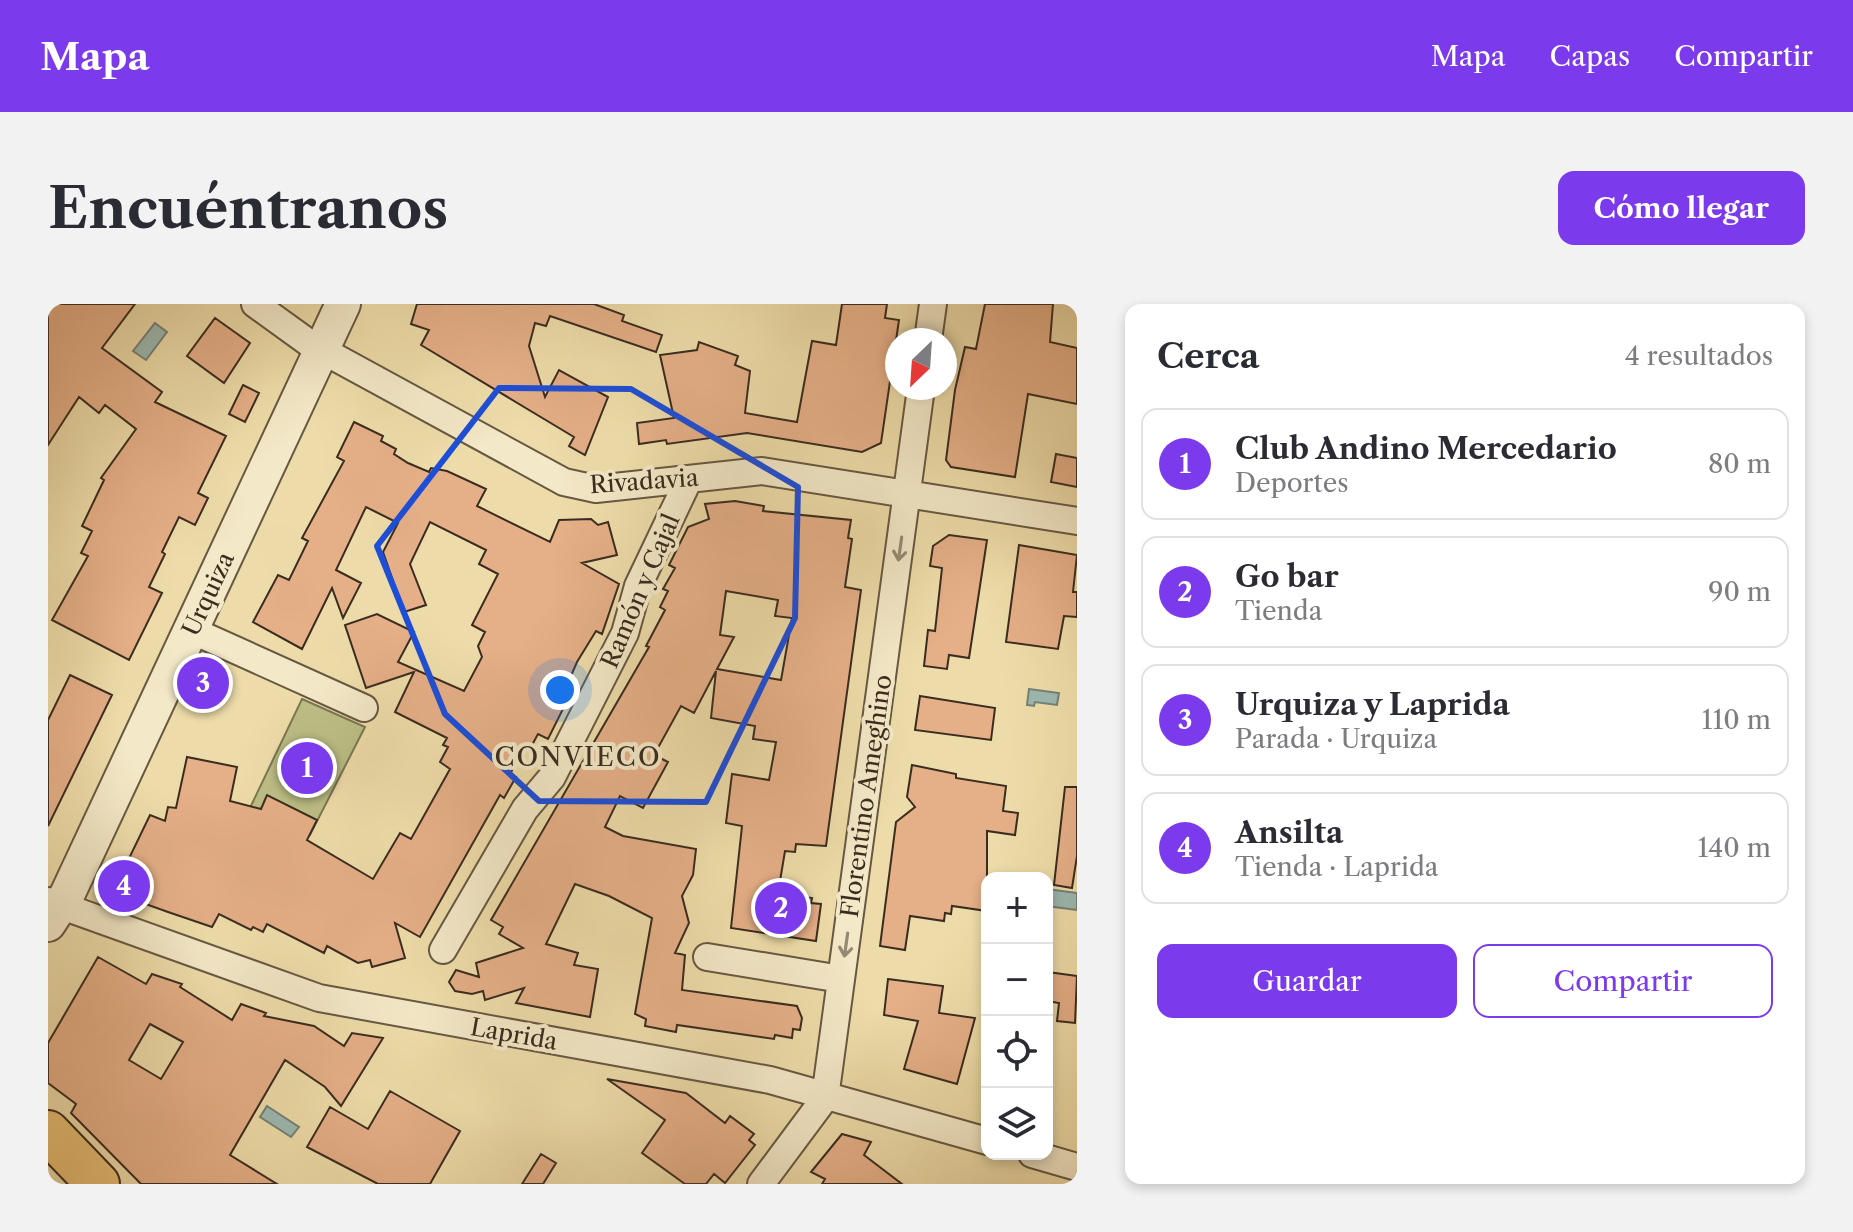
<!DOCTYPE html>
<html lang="es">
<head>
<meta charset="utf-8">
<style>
	:root { --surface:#fff; --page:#f2f2f3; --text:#2b2b33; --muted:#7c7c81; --line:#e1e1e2; --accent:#7c3aed }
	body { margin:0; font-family:"Libre Caslon Text",serif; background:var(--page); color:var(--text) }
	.controls { position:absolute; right:24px; bottom:24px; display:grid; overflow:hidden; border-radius:16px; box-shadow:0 4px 12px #0003 }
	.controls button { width:72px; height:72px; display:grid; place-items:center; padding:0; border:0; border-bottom:2px solid var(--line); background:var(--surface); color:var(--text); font:40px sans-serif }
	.compass { position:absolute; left:837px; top:24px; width:72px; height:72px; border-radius:50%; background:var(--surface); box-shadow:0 4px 12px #0003; rotate:205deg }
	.you { position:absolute; left:512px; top:386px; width:28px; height:28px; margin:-20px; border:6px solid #fff; border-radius:50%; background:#1a73e8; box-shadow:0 0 0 12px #1a73e833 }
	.badge { display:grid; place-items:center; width:52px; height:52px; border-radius:50%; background:var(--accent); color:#fff; font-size:26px; font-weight:700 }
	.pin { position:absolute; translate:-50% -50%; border:4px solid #fff; box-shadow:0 2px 8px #0006 }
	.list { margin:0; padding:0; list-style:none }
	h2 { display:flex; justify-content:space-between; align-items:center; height:104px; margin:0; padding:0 32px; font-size:34px }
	h2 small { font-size:26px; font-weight:400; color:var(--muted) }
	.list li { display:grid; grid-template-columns:52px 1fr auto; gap:24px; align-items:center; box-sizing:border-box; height:112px; margin:0 16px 16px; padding:0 16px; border:2px solid var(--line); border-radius:16px }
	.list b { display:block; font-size:30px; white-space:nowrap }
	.list p { margin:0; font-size:26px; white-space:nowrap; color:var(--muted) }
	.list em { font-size:26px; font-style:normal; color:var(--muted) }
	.actions { display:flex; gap:16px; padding:24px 32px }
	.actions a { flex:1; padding:18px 0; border:2px solid var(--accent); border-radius:16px; text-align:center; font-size:28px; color:var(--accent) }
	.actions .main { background:var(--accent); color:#fff }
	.icon { flex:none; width:44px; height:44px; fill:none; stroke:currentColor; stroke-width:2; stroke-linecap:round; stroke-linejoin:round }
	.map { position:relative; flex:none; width:1029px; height:880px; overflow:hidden; border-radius:16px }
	header { display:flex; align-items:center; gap:48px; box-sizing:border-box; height:112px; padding:0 40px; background:var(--accent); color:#fff }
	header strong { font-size:38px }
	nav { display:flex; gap:44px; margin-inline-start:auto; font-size:28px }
	.intro { display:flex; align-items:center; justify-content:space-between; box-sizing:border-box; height:192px; padding:0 48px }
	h1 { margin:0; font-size:56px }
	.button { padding:20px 36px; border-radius:16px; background:var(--accent); color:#fff; font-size:28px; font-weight:700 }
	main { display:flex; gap:48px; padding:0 48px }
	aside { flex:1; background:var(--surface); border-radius:16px; box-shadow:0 4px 12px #0003 }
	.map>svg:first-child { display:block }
	.green { fill:#bcbf86; stroke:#7b7653; stroke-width:2 }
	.water { fill:#9cb9b1; stroke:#758177; stroke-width:2 }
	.building { fill:#e5af87; stroke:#3a2c20; stroke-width:2; fill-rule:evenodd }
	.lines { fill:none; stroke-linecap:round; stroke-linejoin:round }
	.minor-casing { stroke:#675842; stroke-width:30 }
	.tertiary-casing { stroke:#675842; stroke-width:38 }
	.primary-casing { stroke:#3a2c20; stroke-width:46 }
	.minor { stroke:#f3e8c7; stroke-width:26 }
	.tertiary { stroke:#f3e8c7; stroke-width:34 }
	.primary { stroke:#e6be74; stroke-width:42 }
	.oneway { stroke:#968a74 }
	.marked { fill:none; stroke:#1d4ed8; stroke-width:6; stroke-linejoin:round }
	.labels { text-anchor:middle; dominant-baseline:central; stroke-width:8; stroke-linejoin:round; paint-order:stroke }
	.street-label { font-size:24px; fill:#3a2c20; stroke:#f3e8c7 }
	.neighbourhood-label { font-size:26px; letter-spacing:2px; fill:#3a2c20; stroke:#f3e8c7 }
</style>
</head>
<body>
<header>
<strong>Mapa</strong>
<nav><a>Mapa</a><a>Capas</a><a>Compartir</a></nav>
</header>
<div class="intro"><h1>Encuéntranos</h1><a class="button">Cómo llegar</a></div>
<main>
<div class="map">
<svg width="1029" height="880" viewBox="0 0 1029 880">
	<rect width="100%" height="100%" fill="#eddca9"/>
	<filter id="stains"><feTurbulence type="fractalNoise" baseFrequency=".0025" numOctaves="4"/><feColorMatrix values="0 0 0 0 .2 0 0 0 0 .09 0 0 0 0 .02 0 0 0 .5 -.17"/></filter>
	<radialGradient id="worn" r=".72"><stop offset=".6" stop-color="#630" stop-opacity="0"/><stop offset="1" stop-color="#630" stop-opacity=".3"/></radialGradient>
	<path class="green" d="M254,395L317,423L262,531L201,506Z"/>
	<path class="water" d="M107,19L119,28L98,56L85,47Z
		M981,385L1011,389L1009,401L987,398L986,402L979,401Z
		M999,585L1029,589V606L999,602Z
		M219,802L251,823L243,833L212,813Z"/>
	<path class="building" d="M0,0H87L54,44L114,88L107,98L178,132L150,189L160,194L147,221L131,213L114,248L117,250L101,283L114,289L81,356L4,316L40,252L33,249L44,227L34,222L56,176L53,174L88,125L57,101L51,109L31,93L0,141Z
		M369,0H546L576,11L574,17L614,31L608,48L502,12L498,22L487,19L481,42L497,93L511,66L560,93L537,151L521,142L526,133L373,41L381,26L363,20Z
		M794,0H839L837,14L851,16L833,139L814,148L699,129L619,140L618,136L591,140L589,119L626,114L612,51L649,46L651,38L690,52L687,61L702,67L697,109L749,118L764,37L788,41Z
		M937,0H1005L1002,38L1029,44V100L980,90L967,173L903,163L898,156L907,86L917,43L928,45Z
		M167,14L202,39L176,79L139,52Z
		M195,81L211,89L197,118L181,110Z
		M306,118L335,132L333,137L348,145L346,150L360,159L381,168L383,164L399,167L438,185L429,202L502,238L511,216L543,215L550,221L560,218L569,251L534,259L571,280L554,330L548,327L529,358L516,388L522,391L500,435L490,430L483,443L478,441L462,470L468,473L456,494L452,491L372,633L347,619L357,654L324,663L322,656L310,659L279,642L276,649L219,620L215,628L205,623L203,626L171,610L164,623L120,608L78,593L71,575L102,511L117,517L120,503L128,504L139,453L189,463L182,497L213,505L219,491L269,516L259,536L325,575L352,529L363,535L402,465L392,458L400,443L395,441L399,434L347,408L366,368L318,384L297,321L329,310L366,328L350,358L416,387L434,353L430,342L437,328L424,321L450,270L431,260L438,246L382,218L362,260L378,301L356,308L335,248L350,219L318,203L288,266L313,279L295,314L284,284L254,345L205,318L230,271L241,276L260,237L254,234L296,157L289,153Z
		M1008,150L1029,154V183L1003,178Z
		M687,197L716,202L715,207L803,216L800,234L804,235L797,283L813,286L778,542L748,540L747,548L737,547L730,589L764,594L763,599L773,600L768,637L683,624L694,522L678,519L684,470L721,476L728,438L705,435L707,422L663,414L668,367L646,409L633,402L606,451L620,458L595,504L572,492L557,523L575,532L648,545L645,571L634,592L641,619L627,649L637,651L634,686L749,702L754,714L752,726L745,725L744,734L727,731L726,735L629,721L628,728L597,722L598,715L587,710L604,614L561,592L527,580L498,640L530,649L526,661L550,665L542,713L468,699L476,684L437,696L435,687L424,690L407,687L401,678L408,666L431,673L428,659L475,644L451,630L455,623L443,616L601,343L598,342L617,306L612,303L620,287L615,285L627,264L621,261L640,223L661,215L657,200ZM678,287L730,296L727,312L744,314L733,376L669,365L686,333L672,331Z
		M901,231L939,236L921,354L901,351L899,365L876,362L880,326L887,327L894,264L882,262L885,242Z
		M971,241L1029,251L1025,288H1029V313L1016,312L1010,345L958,338Z
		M22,371L64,391L0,522V416Z
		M872,392L947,404L943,436L867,426Z
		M864,461L908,470V474L958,482L955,507L970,509L967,531L939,527V607L904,602L903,610L897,609L896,617L862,612L857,646L832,642L848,518L867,503L859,493Z
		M1017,483H1029V552L1024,584L1006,581Z
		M50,653L98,680L104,670L134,680L132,683L184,716L193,700L218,709L216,712L266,722L296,742L304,729L335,734L293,802L277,783L237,756L182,851L229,880H93L23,809L28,800L0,779V739ZM102,720L135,738L113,775L81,756Z
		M1000,668L1029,672L1027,719L1009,717L1011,699L999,697Z
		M840,675L895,682L891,709L927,714L909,780L856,765L870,717L836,711Z
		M559,775L638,789L677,819L682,812L706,830L701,836L707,841L677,879L666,870L658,880H637L594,849L617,816Z
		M342,787L412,827L382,880H330L259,843L282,803L320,825Z
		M794,830L823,838L816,851L854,880H774L777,875L763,868Z
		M493,850L508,859L495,880H474Z"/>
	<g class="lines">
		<g class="minor-casing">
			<path id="minor" d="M207,0L261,39L516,178L548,185L714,167L1029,217
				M880,36L885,0
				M143,326L316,404
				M0,597L271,694L722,776L939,837
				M395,646L477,505L504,473L577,329L590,282L641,175
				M659,653L793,675
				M984,850L1029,863
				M713,880L777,794L873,84"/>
		</g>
		<g class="tertiary-casing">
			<path id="tertiary" d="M0,620L19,591L295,0"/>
		</g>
		<g class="primary-casing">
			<path id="primary" d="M0,828L50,880"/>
		</g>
		<use href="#minor" class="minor"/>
		<use href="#tertiary" class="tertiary"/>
		<use href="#primary" class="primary"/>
	</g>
	<defs><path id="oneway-shaft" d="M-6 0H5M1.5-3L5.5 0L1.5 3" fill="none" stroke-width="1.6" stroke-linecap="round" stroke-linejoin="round" transform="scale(2)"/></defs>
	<g class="oneway">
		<use href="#oneway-shaft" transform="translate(852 245) rotate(98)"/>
		<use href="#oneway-shaft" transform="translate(798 641) rotate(98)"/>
	</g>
	<path class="marked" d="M451,84L583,85L750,183L747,314L658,498L491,497L397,410L329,242Z"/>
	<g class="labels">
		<g class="street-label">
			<text transform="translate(596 177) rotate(-4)">Rivadavia</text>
			<text transform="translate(592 287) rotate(-67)">Ramón y Cajal</text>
			<text transform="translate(160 290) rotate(-65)">Urquiza</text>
			<text transform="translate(818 492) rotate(-82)">Florentino Ameghino</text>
			<text transform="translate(466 730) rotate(10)">Laprida</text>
		</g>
		<g class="neighbourhood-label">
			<text x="530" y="453">CONVIECO</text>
		</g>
	</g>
	<rect width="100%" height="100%" filter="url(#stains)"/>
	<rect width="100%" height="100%" fill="url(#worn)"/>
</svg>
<div class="controls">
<button>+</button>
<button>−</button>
<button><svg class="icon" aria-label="locate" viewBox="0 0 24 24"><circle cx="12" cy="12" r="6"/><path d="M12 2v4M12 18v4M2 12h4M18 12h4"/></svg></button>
<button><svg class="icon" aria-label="layers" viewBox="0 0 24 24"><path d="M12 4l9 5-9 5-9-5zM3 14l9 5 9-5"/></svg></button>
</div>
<svg class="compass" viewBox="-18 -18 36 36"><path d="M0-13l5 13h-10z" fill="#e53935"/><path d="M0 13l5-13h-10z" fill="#7c7c81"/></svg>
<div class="you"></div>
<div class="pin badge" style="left:259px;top:464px">1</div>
<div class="pin badge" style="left:733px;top:604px">2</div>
<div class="pin badge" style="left:155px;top:379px">3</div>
<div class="pin badge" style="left:76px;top:582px">4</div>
</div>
<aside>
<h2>Cerca<small>4 resultados</small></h2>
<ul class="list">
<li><span class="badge">1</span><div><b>Club Andino Mercedario</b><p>Deportes</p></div><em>80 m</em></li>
<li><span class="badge">2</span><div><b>Go bar</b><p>Tienda</p></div><em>90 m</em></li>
<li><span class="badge">3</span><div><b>Urquiza y Laprida</b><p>Parada · Urquiza</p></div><em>110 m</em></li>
<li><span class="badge">4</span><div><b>Ansilta</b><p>Tienda · Laprida</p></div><em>140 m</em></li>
</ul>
<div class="actions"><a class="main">Guardar</a><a>Compartir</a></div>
</aside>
</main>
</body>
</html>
